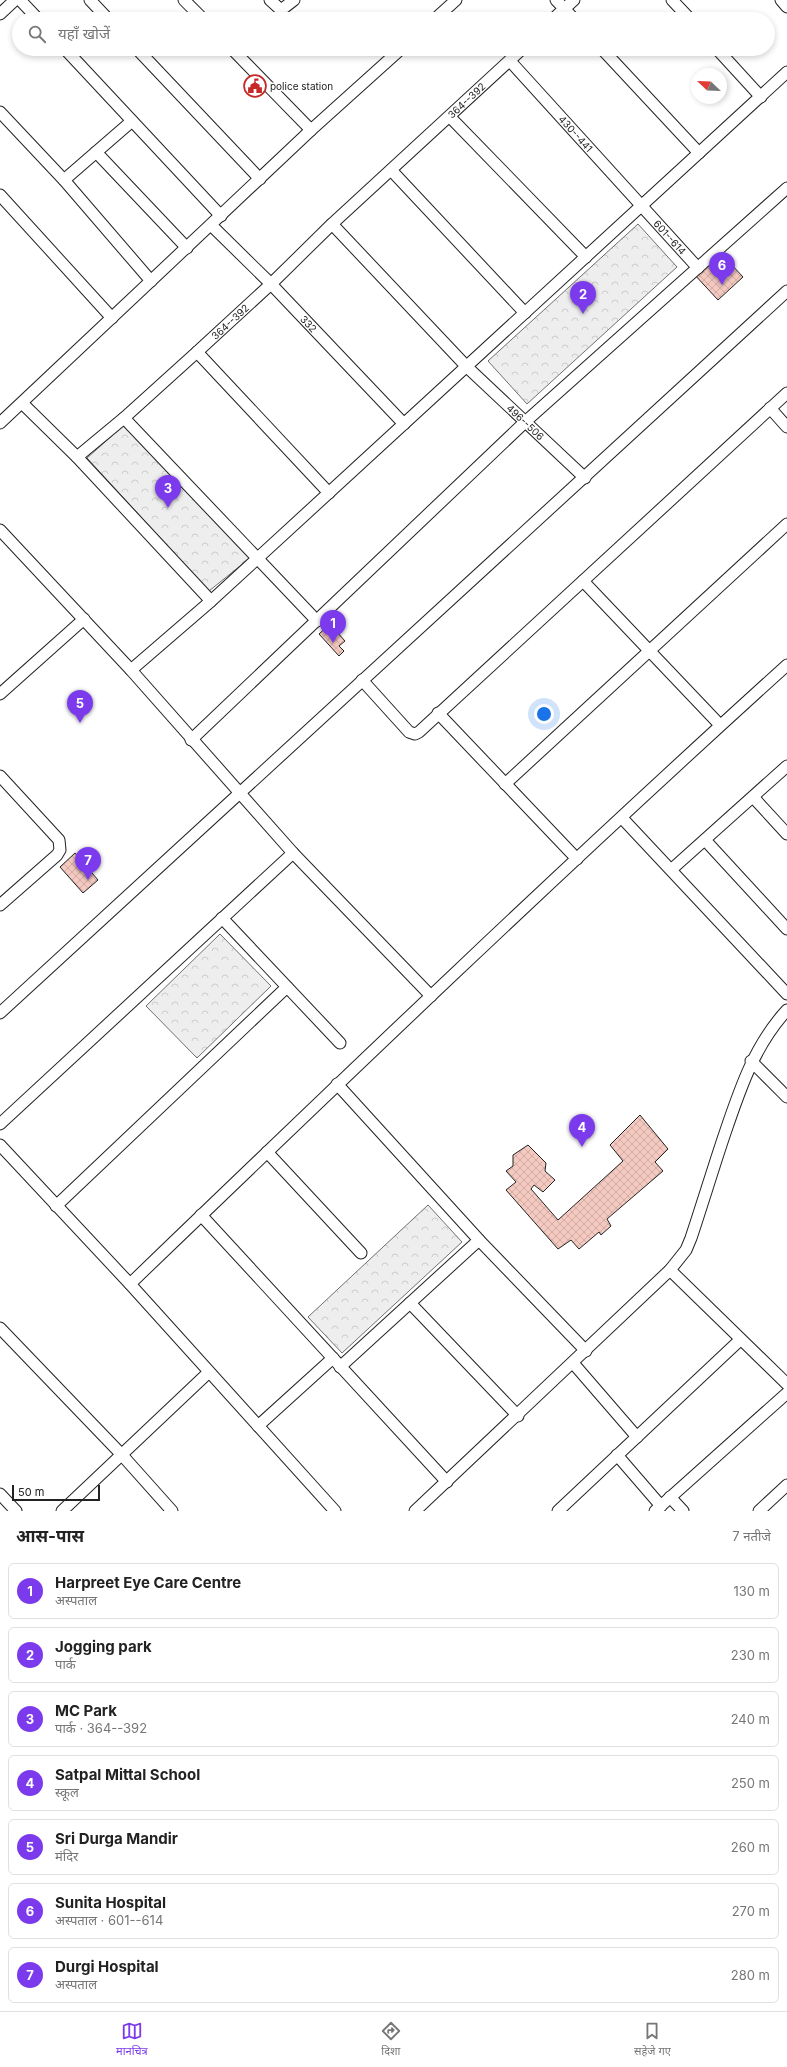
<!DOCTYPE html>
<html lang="hi">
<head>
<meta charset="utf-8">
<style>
	:root { --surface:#fff; --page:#f6f6f6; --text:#222; --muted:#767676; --line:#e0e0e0; --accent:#7c3aed }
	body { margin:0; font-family:Inter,"Noto Sans Devanagari",sans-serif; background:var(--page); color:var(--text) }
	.compass { position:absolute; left:691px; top:68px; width:36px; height:36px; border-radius:50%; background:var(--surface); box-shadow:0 2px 6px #0003; rotate:293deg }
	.scale { position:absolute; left:12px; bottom:10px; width:88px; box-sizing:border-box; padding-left:4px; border:2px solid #222; border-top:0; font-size:11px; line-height:14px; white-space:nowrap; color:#222; -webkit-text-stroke:3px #fff; paint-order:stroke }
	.you { position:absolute; left:544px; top:714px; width:14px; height:14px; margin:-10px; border:3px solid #fff; border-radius:50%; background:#1a73e8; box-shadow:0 0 0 6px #1a73e833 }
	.badge { display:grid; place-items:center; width:26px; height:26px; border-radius:50%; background:var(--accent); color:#fff; font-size:13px; font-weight:700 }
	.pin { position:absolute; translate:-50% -33px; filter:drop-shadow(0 1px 2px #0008) }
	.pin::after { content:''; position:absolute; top:21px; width:14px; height:12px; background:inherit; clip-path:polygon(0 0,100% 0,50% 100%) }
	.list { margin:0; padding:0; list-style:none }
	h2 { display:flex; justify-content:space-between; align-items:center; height:52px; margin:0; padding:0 16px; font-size:17px }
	h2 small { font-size:13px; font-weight:400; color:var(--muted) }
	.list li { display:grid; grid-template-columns:26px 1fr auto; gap:12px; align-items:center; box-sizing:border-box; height:56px; margin:0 8px 8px; padding:0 8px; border:1px solid var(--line); border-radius:6px }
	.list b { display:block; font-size:15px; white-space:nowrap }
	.list p { margin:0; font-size:13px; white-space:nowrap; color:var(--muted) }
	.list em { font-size:13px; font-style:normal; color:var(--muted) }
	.icon { flex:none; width:22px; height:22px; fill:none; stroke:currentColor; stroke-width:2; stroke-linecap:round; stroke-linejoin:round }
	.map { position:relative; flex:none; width:787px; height:1511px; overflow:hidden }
	.search { position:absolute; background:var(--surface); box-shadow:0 2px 6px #0003; left:12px; right:12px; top:12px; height:44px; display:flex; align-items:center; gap:10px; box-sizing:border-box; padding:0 14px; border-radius:22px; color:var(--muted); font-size:15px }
	.sheet { height:500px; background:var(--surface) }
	nav { display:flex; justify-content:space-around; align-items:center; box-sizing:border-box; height:56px; border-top:1px solid var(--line); background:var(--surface); font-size:11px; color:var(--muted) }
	nav a { display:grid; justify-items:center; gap:2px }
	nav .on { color:var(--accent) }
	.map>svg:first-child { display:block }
	.park { fill:url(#park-crowns); stroke:#6f6f6f }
	.building { fill:url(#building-cross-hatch); stroke:#222 }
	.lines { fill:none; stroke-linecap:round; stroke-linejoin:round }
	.minor-casing { stroke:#222; stroke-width:13 }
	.minor { stroke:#fff; stroke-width:11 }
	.labels { text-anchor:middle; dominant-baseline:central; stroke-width:3; stroke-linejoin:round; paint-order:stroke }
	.poi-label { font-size:10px; fill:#222; stroke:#fff; text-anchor:start }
	.street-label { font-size:10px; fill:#222; stroke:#fff }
</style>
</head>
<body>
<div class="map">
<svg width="787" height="1511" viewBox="0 0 787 1511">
	<defs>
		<pattern id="park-crowns" width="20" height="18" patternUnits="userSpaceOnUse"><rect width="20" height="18" fill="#eee"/><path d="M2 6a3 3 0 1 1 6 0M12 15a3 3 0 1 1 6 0" fill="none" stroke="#ccc"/></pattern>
		<pattern id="building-cross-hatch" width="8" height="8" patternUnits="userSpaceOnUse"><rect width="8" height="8" fill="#f3c9c0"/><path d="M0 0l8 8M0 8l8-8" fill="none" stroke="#d0aca5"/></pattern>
	</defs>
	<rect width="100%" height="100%" fill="#fff"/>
	<path class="park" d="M638,224L677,267L527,404L488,361Z
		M124,425L250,558L209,591L87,458Z
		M220,934L271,986L197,1058L146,1006Z
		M428,1205L462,1242L342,1353L308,1317Z"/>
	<path class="building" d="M718,250L743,277L718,300L693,273Z
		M330,624L345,641L339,646L344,651L339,656L319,634Z
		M75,853L98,880L83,893L60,867Z
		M640,1115L668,1149L655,1162L663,1171L607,1219L611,1226L601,1235L599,1232L579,1249L571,1240L558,1249L506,1190L516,1182L506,1171L513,1166V1155L528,1145L546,1163L545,1171L555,1180L543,1192L534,1185L531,1189L558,1220L623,1161L610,1145Z"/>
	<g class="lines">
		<g class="minor-casing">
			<g id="minor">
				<path d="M20,0L38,19"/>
				<path d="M90,0L108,19"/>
				<path d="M184,0L203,19"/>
				<path d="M270,0L281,10L294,0"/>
				<path d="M556,0L574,19"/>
				<path d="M672,0L690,19"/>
				<path d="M781,0L787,7"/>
				<path d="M0,14L15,0"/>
				<path d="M435,19L456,0"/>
				<path d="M553,19L574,0"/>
				<path d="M65,49L221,216"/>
				<path d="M137,49L260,179"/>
				<path d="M232,49L311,130"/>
				<path d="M602,49L699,153"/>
				<path d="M717,49L761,97"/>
				<path id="s1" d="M510,61L698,268"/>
				<path d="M0,112L64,180"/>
				<path d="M450,117L586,257"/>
				<path d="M132,121L64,180L151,281"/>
				<path d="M96,152L187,248"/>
				<path d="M391,170L525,313"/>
				<path d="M0,195L112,318"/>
				<path id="s2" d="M332,224L467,367L585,478"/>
				<path id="s3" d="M211,225L271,284L404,424"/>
				<path d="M197,352L329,493"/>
				<path d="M22,403L77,457"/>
				<path d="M770,408L787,427"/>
				<path d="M124,418L317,621"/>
				<path d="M0,423L311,130L401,49"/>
				<path d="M0,530L131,670L293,853L431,996"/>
				<path d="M583,581L720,725"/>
				<path id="s4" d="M211,601L77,457L124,418L197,352L271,284L332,224L522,49"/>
				<path d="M131,670L211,601L787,72"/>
				<path d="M362,680L409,732L415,734L419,732L787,393"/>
				<path d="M0,694L84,619"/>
				<path d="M438,713L577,859"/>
				<path d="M191,740L525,422L787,188"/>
				<path d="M0,776L59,840L60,850L57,855L0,905"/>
				<path d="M505,784L787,524"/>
				<path d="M753,797L787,834"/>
				<path d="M622,818L787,994"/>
				<path d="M705,840L787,929"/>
				<path d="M672,869L787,766"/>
				<path d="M222,918L340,1043"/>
				<path d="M0,1013C261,771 526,533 787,291"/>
				<path d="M751,1061L787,1097"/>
				<path d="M337,1084L479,1240"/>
				<path d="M0,1124L293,853"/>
				<path d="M0,1145L130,1284L335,1511"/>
				<path d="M267,1152L361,1253"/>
				<path d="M56,1206L287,987"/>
				<path d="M201,1215L447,1482"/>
				<path d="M670,1270L787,1384"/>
				<path d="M130,1284C347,1075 564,867 787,665"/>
				<path d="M410,1303L518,1416"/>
				<path d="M0,1328L122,1455L172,1511"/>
				<path d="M573,1363L637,1437"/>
				<path d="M340,1367L479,1240L586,1351"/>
				<path d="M258,1426L333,1358"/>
				<path d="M617,1455L661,1506"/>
				<path d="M0,1494L16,1511"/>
				<path d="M670,1497L683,1511"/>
				<path d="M62,1511L209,1372"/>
				<path d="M415,1511L670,1270L686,1250L691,1238C702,1205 712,1172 723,1139C739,1092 753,1047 787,1010"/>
				<path d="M558,1511L740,1340"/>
				<path d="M655,1511L787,1393"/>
				<path d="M759,1511L787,1485"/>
			</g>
		</g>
		<use href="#minor" class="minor"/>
	</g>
	<defs>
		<g id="civic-ring" transform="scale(1.15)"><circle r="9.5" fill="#fff" stroke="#c62828" stroke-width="1.5"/><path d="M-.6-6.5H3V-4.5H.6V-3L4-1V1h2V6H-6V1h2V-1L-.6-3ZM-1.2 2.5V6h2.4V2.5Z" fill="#c62828"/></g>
	</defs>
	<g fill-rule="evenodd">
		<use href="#civic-ring" x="255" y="86"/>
	</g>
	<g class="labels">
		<g class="poi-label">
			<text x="270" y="86">police station</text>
		</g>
		<g class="street-label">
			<text stroke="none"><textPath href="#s4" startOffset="725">364--392</textPath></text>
			<text stroke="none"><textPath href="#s1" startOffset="98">430--441</textPath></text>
			<text stroke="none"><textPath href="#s1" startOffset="238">601--614</textPath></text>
			<text stroke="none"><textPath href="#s4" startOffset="401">364--392</textPath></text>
			<text stroke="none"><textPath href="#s3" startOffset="139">332</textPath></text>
			<text stroke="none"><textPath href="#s2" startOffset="277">496--506</textPath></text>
		</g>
	</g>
</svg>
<svg class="compass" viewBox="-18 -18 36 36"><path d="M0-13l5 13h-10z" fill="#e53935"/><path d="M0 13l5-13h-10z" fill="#767676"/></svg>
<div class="scale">50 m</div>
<div class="you"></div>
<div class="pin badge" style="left:333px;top:643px">1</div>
<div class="pin badge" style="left:583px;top:314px">2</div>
<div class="pin badge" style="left:168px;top:508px">3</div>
<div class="pin badge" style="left:582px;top:1147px">4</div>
<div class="pin badge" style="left:80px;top:723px">5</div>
<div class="pin badge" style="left:722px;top:285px">6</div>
<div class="pin badge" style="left:88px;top:880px">7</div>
<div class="search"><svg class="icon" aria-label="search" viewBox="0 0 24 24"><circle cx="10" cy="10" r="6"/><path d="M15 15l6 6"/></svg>यहाँ खोजें</div>
</div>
<section class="sheet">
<h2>आस-पास<small>7 नतीजे</small></h2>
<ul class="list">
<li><span class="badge">1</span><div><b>Harpreet Eye Care Centre</b><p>अस्पताल</p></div><em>130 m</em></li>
<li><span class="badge">2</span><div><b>Jogging park</b><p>पार्क</p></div><em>230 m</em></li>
<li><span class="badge">3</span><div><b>MC Park</b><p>पार्क · 364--392</p></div><em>240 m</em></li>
<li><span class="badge">4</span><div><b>Satpal Mittal School</b><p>स्कूल</p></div><em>250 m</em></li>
<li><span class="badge">5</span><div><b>Sri Durga Mandir</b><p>मंदिर</p></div><em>260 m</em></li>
<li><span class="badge">6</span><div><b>Sunita Hospital</b><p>अस्पताल · 601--614</p></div><em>270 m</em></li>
<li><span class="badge">7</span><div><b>Durgi Hospital</b><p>अस्पताल</p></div><em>280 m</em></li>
</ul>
</section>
<nav>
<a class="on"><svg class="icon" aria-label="map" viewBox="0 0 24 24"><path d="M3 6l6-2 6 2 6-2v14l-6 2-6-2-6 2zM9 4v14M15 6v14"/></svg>मानचित्र</a>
<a><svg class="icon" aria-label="directions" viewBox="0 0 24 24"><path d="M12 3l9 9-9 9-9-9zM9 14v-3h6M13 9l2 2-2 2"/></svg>दिशा</a>
<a><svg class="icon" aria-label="saved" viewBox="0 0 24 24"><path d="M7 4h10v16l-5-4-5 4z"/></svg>सहेजे गए</a>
</nav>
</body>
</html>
